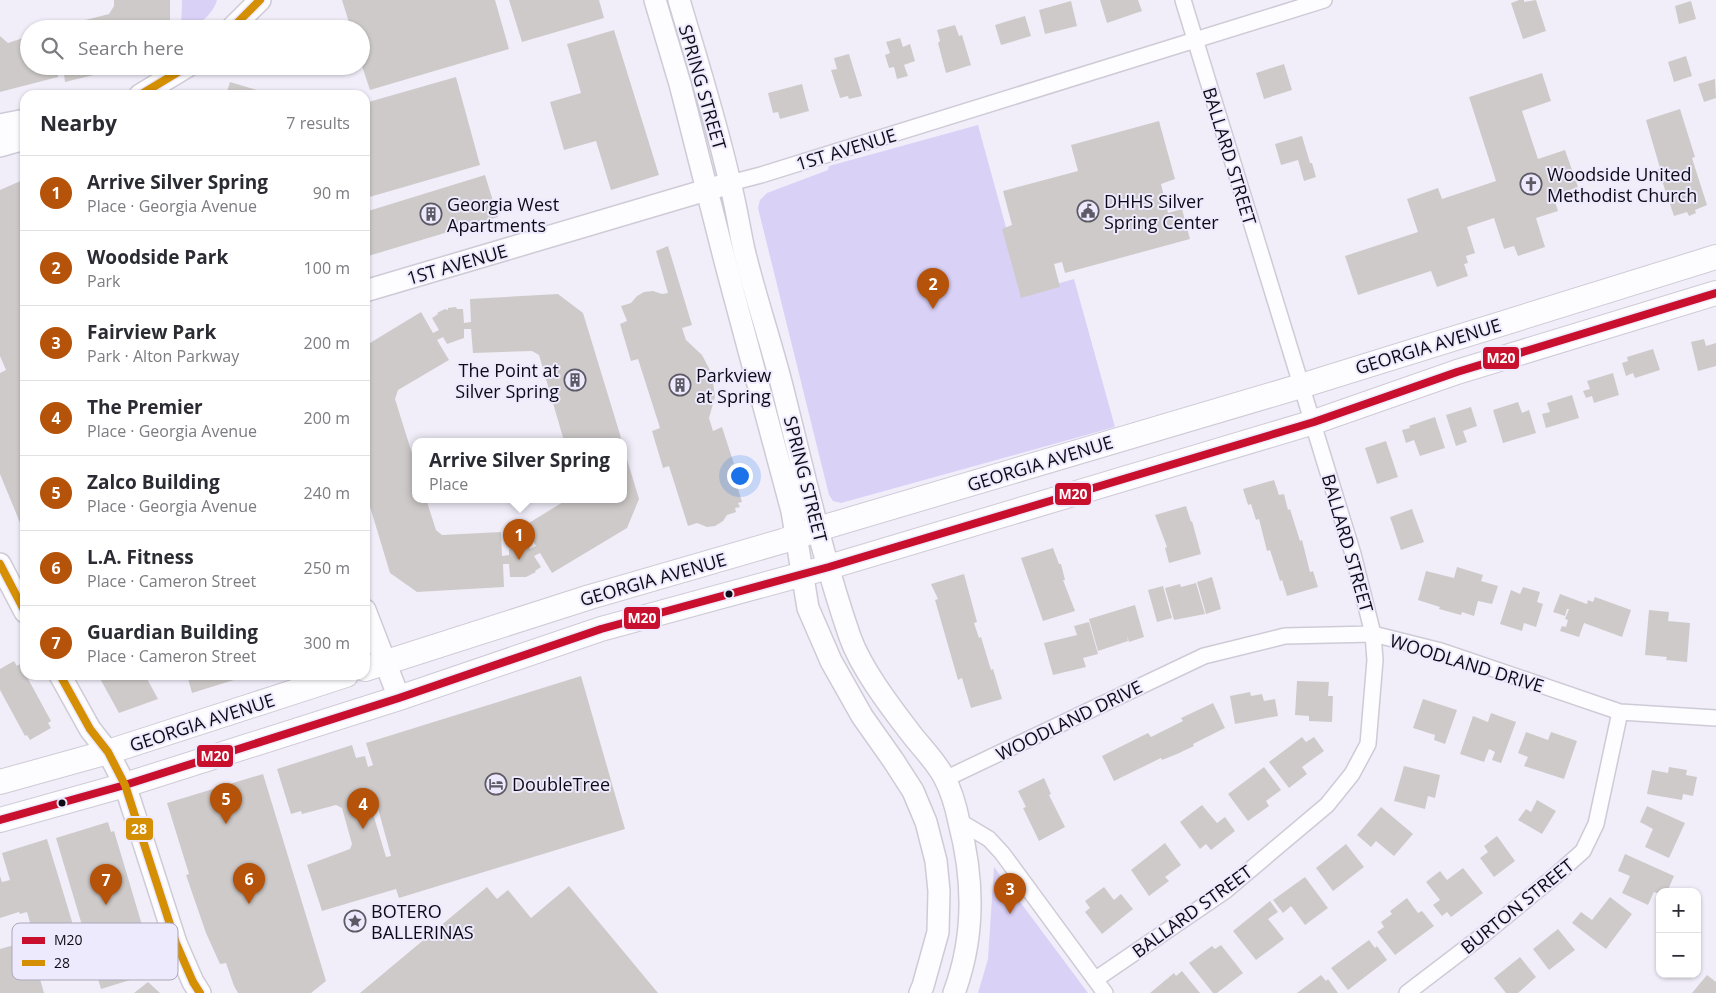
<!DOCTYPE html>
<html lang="en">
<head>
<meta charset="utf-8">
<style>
	:root { --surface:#fff; --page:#f2f2f3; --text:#2b2b33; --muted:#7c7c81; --line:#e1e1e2; --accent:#b45309 }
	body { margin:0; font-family:"Open Sans",sans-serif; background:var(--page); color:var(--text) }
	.controls { position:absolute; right:15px; bottom:15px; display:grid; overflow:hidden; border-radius:10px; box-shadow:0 1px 4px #0004 }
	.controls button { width:45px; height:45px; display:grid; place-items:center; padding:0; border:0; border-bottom:1px solid var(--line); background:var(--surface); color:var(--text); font:25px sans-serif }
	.you { position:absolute; left:739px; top:475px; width:18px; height:18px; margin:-12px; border:4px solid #fff; border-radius:50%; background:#1a73e8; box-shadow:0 0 0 8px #1a73e833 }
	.badge { display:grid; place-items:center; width:32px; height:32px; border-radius:50%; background:var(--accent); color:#fff; font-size:16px; font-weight:700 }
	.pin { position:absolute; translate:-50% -41px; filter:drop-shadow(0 1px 2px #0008) }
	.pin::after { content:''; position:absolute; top:26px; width:18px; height:15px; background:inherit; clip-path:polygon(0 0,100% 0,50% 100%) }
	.popup { position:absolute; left:412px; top:438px; width:215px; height:65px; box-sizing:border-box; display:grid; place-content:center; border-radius:10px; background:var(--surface); filter:drop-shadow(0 1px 4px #0005); font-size:16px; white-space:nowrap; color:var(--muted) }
	.popup b { font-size:19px; color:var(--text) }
	.popup::after { content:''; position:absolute; left:50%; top:100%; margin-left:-10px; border:10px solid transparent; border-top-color:var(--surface) }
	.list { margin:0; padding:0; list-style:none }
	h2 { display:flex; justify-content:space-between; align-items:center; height:65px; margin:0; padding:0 20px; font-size:21px }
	h2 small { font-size:16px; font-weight:400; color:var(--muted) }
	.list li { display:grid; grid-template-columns:32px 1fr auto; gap:15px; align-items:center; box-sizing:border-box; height:75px; padding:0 20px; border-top:1px solid var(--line) }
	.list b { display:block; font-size:19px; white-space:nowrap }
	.list p { margin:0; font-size:16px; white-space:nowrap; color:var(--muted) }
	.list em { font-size:16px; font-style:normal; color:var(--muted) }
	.icon { flex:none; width:28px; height:28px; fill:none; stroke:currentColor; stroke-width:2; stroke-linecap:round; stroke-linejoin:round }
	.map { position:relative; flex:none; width:1716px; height:993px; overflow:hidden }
	.search { position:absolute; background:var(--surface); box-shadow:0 1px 4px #0004; left:20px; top:20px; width:350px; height:55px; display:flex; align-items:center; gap:12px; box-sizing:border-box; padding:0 18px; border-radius:28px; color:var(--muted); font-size:19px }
	.panel { position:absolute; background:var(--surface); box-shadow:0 1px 4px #0004; left:20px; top:90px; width:350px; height:590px; border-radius:15px }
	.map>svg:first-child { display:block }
	.green { fill:#dad1f7 }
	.building { fill:#cfcaca; fill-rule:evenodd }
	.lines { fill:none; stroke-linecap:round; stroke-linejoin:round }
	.street-casing { stroke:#cecbd7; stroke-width:18 }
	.secondary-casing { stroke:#cecbd7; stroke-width:24 }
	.primary-casing { stroke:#cecbd7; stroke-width:26 }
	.street { stroke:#fdfcfe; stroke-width:15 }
	.secondary { stroke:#fdfcfe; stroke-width:21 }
	.primary { stroke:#fdfcfe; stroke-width:24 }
	.bus-1-casing { stroke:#eeeafe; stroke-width:11 }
	.bus-2-casing { stroke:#eeeafe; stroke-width:11 }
	.bus-1 { stroke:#c8102e; stroke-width:8 }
	.bus-2 { stroke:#d48f03; stroke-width:8 }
	.bus-dot { fill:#0e0b16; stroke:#eeeafe; stroke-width:2 }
	.labels { text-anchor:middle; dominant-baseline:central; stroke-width:4; stroke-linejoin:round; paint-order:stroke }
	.street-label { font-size:18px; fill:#0e0b16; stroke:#eeeafe }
	.poi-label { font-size:18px; fill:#0e0b16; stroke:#eeeafe; text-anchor:start }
	.key { fill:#eeeafe; stroke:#aba7b8; stroke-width:1 }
	.key-label { font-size:14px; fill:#0e0b16 }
	.line-badge { stroke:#eeeafe; stroke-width:2 }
	.badge-label { font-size:14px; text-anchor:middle; font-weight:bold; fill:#fff }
</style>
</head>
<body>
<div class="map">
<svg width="1716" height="993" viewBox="0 0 1716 993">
	<rect width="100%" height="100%" fill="#f1eefa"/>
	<path class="green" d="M182,0H217C213,15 196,29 181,29Z
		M978,125L1024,293L1074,279L1115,427L841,503L833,501L829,495L758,208L760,200L767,193L828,170L829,166Z
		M994,867L1088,993H978L988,959Z"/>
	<path class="building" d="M114,0H170V29H50L109,14L114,6Z
		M342,0H495L509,49L370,90L361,63V29H351Z
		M509,0H599L604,18L522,42Z
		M1100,0H1138L1142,11L1107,23Z
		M1519,0H1524V2L1536,0L1546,31L1523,39L1511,3Z
		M1071,1L1077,26L1045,34L1039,10Z
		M1691,1L1696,19L1679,24L1675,6Z
		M1025,16L1031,36L1001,45L995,25Z
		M955,25L959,36L962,35L971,65L946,73L938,43L940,41L937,30Z
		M614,30L659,175L611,190L596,141L564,150L550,102L581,93L567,44Z
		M0,36L8,43L29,36V66H58V77L0,92Z
		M900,38L903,47L910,44L915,61L904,65L908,76L897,79L894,67L889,68L885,55L890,53L886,42Z
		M849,54L862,96L849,99L848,96L840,98L831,70L837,69L834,58Z
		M1686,56L1692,76L1674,82L1668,62Z
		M1284,64L1292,90L1264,99L1256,73Z
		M63,66H127V67L65,82Z
		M1542,73L1551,101L1522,111L1538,159L1565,150L1578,187L1553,196L1558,211L1536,218L1545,247L1518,256L1514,246L1504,249L1494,218L1467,227L1475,253L1466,256L1468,263L1464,264L1468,276L1437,287L1431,271L1358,295L1345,256L1418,232L1407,199L1438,188L1442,199L1496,181L1469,97Z
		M456,77L480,165L366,198L365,103Z
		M1715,79L1716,98L1704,102L1698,84Z
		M230,82L273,95H226Z
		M802,84L809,111L780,119L778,112L773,113L768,93Z
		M1680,109L1695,157L1692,158L1707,205L1695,210L1696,213L1689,216L1687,212L1674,216L1658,169L1660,168L1646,120Z
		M1159,121L1175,179L1161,184L1168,213L1182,209L1190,239L1065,273L1062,262L1054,264L1060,287L1021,298L1002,229L1012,225L1003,191L1078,171L1071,145Z
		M1302,136L1310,163H1312L1316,177L1304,181L1298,160L1281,165L1275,144Z
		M485,175L498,217L365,257V212Z
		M25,179V535L0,474V373L6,370L0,356V190Z
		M668,246L692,325L682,328L686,340L702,355L712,374L715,397L709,418L713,431L722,427L734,464L731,465L742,502L738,503L740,507L735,508L736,512L727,515L723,521L715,526L707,527L697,523L688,526L669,466L663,468L652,431L660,428L638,359L631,361L620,324L627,321L621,306L631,303L637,296L644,292L653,291L662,294L668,293L656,251Z
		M558,294L583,313L622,441H564L539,355L532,351L473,353L471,329H464V338L447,344L443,337L437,340L449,360L398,390L395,399L415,463V499H426L436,530L442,535L501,532L502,556L509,555V549L526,543L530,549L536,546L524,526L568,499H623V446L639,499L627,528L552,573L540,553L534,556L541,567L535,571L536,572L526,577H510L509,564H503L504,587L417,592L390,573L365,490V346L421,312L433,333L439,330L432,318L438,314L437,313L445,309L448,310V308L456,307L457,309H463L464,323L471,322L470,299Z
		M1704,339L1706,346L1716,343V366L1698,371L1691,342Z
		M1653,349L1660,370L1635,378L1633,373L1626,376L1622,363L1628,361L1627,357Z
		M1613,373L1619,395L1594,403L1592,396L1586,398L1583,391L1590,389L1587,381Z
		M1572,395L1579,418L1546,428L1542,414L1550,412L1547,403Z
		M1518,402L1522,413L1529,410L1536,433L1503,443L1493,410Z
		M1471,407L1477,426L1463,431L1467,442L1456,446L1446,415Z
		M1435,417L1445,448L1420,456L1414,440L1406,443L1402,430L1410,428L1409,426Z
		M1386,441L1398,477L1377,484L1365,448Z
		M1274,480L1279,495L1284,494L1288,510L1290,509L1300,541L1302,540L1310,572L1313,571L1318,587L1287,596L1282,580L1280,581L1270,550L1267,551L1259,519L1256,520L1251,504L1248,505L1243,489Z
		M1186,506L1191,522L1192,521L1201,554L1169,563L1165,548L1167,547L1155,515Z
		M1412,509L1424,542L1401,550L1390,517Z
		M1053,548L1059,564H1061L1065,580H1063L1075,611L1043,621L1021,558Z
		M1457,567L1483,575L1481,581L1498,586L1492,604L1478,601L1474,616L1462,612L1461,615L1439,609L1440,607L1418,600L1426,571L1454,578Z
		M964,574L977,622L974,623L979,638L981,637L991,670L993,669L1002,699L971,708L962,678L958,680L935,600L938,599L931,584Z
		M1212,577L1221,609L1206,614L1197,582Z
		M1196,583L1205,614L1174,620L1165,588L1180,584L1181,587Z
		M1163,586L1172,618L1157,622L1148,590Z
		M1523,587L1540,592L1537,602L1543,604L1536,627L1524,623L1522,631L1500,624L1511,590L1520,594Z
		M1560,594L1587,604L1588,600L1593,602L1595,597L1631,610L1622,637L1584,623L1579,637L1560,631L1562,626L1566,627L1568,620L1565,619L1569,609H1567L1565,616L1553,612Z
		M1135,605L1144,637L1129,642L1127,636L1128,641L1098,651L1089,619Z
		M1649,610L1669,612L1668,621L1690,623L1687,662L1666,660L1667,657L1645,655Z
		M1089,622L1098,654L1083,658L1086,667L1053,675L1044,643L1077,635L1074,626Z
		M14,661L17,666L20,664L51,721L48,723L51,728L30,740L27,735L25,736L0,690V669Z
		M98,675H145L158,699L119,713Z
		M187,675H250L192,693Z
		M581,676L625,829L399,898L396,889L322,911L307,865L350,849L352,844L342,808L336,805L302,814L301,811L291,814L277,769L352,745L356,758L365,756L368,767L373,765L366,743ZM377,805L391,856L386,857L371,807Z
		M1297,681L1329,682L1328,696H1333L1332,722L1309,721V716L1295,715Z
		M1250,692L1251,696L1262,694L1264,701L1275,699L1278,716L1235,724L1230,696Z
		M1423,699L1457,710L1445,744L1434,740L1435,735L1413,728Z
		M1213,703L1225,728L1193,744L1194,746L1177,754L1162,760L1161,758L1114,781L1102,756L1148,733L1151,737L1183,721L1181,718Z
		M1491,713L1516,722L1501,763L1492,760L1495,752L1489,749L1484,762L1460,754L1473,716L1488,722Z
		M1526,732L1548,740L1551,732L1577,741L1564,779L1524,766L1528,757L1518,753Z
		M1302,737L1306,742L1314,737L1324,751L1302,767L1307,774L1289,788L1269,762Z
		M1404,766L1440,775L1435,798L1428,796L1425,809L1394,801Z
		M1264,767L1281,790L1266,801L1269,806L1248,821L1228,794Z
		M1669,767L1687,770L1686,775L1697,777L1693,796L1683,794L1682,800L1647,794L1652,770L1668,773Z
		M263,774L326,981L311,993H238L234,986L226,963L220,964L206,933L186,875L189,874L167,803Z
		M1044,778L1051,794L1049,795L1065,827L1039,841L1023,808L1026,807L1018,791Z
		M1537,800L1556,811L1542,834L1518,820L1526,809L1531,812Z
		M1202,805L1217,823L1225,817L1235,831L1211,850L1206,844L1200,849L1180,822Z
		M1647,806L1685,823L1669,858L1645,847L1653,829L1640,822Z
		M1381,807L1413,834L1394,856L1376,841L1371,847L1357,835Z
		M108,822L111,832L114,831L156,972L101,989L56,838Z
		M1497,836L1515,861L1494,877L1480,858L1488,852L1484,846Z
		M47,839L77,938L38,950L27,912L20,914L19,912L0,918V876L2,882L10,880L2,853Z
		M1165,843L1181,865L1165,877L1169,881L1149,896L1131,870Z
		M1346,844L1364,867L1333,891L1316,868Z
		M1625,854L1674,876L1667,892H1660V894L1654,892L1648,905L1622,893L1630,876L1618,871Z
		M1463,868L1483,893L1451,917L1447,912L1442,916L1433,905L1440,900L1426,882L1440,871L1447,880Z
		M1305,877L1328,908L1305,925L1291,906L1283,913L1273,900Z
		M569,886L658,993H360L487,887L497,899L508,890L531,918Z
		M1104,887L1114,900L1121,894L1133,909L1102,934L1085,912L1090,908L1085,901Z
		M1610,897L1632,914L1606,949L1572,923L1581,912L1592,920Z
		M1407,898L1418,913L1422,911L1434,926L1395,955L1377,932L1384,927L1381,922L1392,914L1390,911Z
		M1270,901L1278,912L1268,919L1284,939L1256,960L1233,931Z
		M1558,929L1575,950L1549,970L1533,949Z
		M1369,940L1375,948L1377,946L1387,960L1348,990L1331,968Z
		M21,943L25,956L33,954L44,993H0V949Z
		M1221,945L1243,973L1217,993H1213L1189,963L1212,946L1215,949Z
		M1520,957L1536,977L1518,993H1506L1494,978Z
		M1182,971L1200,993H1150L1174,973L1176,976Z
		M1321,975L1326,981L1328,979L1338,993H1297Z
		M1707,975L1716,982V993H1692Z
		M148,982L160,993H134Z"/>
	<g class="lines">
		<g class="street-casing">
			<path id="street" d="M730,183L761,175L1324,0
				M945,779L1204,656L1285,636L1373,634L1441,651L1620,712L1716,718
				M959,821L989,839L1002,853L1105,993
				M1096,979L1225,891L1327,805L1352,774L1368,744L1375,660L1373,634L1353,554L1183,0
				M1407,993L1483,935L1555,876L1583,851L1596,824L1620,712"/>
		</g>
		<g class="secondary-casing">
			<path id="secondary" d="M655,0L680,84L726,265L792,511L808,608L831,661L862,716L893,760L913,791L926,822L936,861L939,891L938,932L923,986L920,993
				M679,0C697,61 716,121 730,183C736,205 739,228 744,250C756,300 773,348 785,398C805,478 823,559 850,637C861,668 889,705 909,731C920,746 935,760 944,777C951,790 956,807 959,822C974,879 975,937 954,993
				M231,29L260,0
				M140,95L188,66
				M0,125L25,120
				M0,146L25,139
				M365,291L720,186
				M0,564L25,612
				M365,610L399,698
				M60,675L90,729L108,752L125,785L176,943L193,982L200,993"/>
		</g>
		<g class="primary-casing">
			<path id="primary" d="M365,669L590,597L783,541L828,526L1301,386L1716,257
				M0,782L108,752L346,675
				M0,820L125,785L399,698L601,629L829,567L1314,422L1457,372L1716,293"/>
		</g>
		<use href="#street" class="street"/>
		<use href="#secondary" class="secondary"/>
		<use href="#primary" class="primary"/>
		<g class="bus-1-casing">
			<path id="bus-1" d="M0,820L125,785L399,698L601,629L829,567L1314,422L1457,372L1716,293"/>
		</g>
		<g class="bus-2-casing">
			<path id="bus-2" d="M231,29L260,0
				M140,95L188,66
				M0,564L25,612
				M60,675L90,729L108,752L125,785L176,943L193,982L200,993"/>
		</g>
		<use href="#bus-1" class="bus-1"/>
		<use href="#bus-2" class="bus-2"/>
	</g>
	<defs>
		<g id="church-ring" transform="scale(1.125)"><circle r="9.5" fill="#eeeafe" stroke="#5d5a66" stroke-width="1.5"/><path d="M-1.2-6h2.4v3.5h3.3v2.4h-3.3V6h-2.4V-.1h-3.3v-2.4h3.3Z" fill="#5d5a66"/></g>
		<g id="civic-ring" transform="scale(1.125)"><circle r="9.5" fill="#eeeafe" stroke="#5d5a66" stroke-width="1.5"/><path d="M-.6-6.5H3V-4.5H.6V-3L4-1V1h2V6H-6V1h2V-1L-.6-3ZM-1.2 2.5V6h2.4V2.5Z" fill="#5d5a66"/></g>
		<g id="building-ring" transform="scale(1.125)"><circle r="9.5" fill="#eeeafe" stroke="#5d5a66" stroke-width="1.5"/><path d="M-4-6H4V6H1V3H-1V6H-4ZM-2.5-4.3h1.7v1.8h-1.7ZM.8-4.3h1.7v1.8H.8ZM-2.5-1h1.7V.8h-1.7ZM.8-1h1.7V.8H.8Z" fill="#5d5a66"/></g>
		<g id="hotel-ring" transform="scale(1.125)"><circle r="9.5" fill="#eeeafe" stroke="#5d5a66" stroke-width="1.5"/><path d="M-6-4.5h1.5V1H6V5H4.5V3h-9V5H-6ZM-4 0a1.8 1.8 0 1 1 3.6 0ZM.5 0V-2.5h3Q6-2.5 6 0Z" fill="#5d5a66"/></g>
		<g id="sight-ring" transform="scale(1.125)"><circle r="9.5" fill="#eeeafe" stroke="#5d5a66" stroke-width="1.5"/><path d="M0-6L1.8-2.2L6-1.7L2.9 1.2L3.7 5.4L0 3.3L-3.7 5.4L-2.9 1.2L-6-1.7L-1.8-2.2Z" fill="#5d5a66"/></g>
	</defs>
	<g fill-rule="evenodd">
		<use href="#church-ring" x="1531" y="184"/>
		<use href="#civic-ring" x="1088" y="211"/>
		<use href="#building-ring" x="431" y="214"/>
		<use href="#building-ring" x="575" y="380"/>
		<use href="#building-ring" x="680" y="385"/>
		<use href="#hotel-ring" x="496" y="784"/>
		<use href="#sight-ring" x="355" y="921"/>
	</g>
	<g class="bus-dot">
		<circle cx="729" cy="594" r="4.5"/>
		<circle cx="62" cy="803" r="4.5"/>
	</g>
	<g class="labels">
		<g class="street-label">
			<text transform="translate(703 87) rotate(74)">SPRING STREET</text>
			<text transform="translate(846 149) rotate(-17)">1ST AVENUE</text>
			<text transform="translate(1230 156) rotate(73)">BALLARD STREET</text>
			<text transform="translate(457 264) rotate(-16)">1ST AVENUE</text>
			<text transform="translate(1428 346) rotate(-17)">GEORGIA AVENUE</text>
			<text transform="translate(1040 463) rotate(-17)">GEORGIA AVENUE</text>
			<text transform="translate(806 479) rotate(76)">SPRING STREET</text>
			<text transform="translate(1348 543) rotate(74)">BALLARD STREET</text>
			<text transform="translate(653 579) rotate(-16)">GEORGIA AVENUE</text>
			<text transform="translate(1467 663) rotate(17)">WOODLAND DRIVE</text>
			<text transform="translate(1069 720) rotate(-26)">WOODLAND DRIVE</text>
			<text transform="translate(202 722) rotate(-18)">GEORGIA AVENUE</text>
			<text transform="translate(1517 906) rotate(-39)">BURTON STREET</text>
			<text transform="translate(1192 911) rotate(-36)">BALLARD STREET</text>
		</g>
		<g class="poi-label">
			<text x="1547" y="174">Woodside United<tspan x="1547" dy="21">Methodist Church</tspan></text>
			<text x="1104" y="201">DHHS Silver<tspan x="1104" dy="21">Spring Center</tspan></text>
			<text x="447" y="204">Georgia West<tspan x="447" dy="21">Apartments</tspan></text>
			<text x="559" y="370" text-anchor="end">The Point at<tspan x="559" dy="21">Silver Spring</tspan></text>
			<text x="696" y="375">Parkview<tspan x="696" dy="21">at Spring</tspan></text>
			<text x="512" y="784">DoubleTree</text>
			<text x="371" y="911">BOTERO<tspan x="371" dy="21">BALLERINAS</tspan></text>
		</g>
	</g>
	<rect x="12" y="923" width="166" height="57" rx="8" class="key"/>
	<rect x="22" y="937" width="23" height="7" fill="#c8102e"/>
	<rect x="22" y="960" width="23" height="6" fill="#d48f03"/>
	<g class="key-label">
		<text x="54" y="945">M20</text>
		<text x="54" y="968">28</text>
	</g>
	<g class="line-badge">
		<rect x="1482" y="346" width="38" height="24" rx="5" fill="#c8102e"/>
		<rect x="1054" y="482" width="38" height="24" rx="5" fill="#c8102e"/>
		<rect x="623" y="606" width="38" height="24" rx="5" fill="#c8102e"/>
		<rect x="196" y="744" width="38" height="24" rx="5" fill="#c8102e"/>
		<rect x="125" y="817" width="29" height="24" rx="5" fill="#d48f03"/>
	</g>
	<g class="badge-label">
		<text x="1501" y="363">M20</text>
		<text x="1073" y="499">M20</text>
		<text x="642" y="623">M20</text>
		<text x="215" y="761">M20</text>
		<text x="139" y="834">28</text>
	</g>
</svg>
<div class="controls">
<button>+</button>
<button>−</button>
</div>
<div class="you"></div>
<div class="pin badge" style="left:519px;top:560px">1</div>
<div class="popup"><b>Arrive Silver Spring</b>Place</div>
<div class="pin badge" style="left:933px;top:309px">2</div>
<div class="pin badge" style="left:1010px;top:914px">3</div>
<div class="pin badge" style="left:363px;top:829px">4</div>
<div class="pin badge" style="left:226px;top:824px">5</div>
<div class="pin badge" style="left:249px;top:904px">6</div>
<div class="pin badge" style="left:106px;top:905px">7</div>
<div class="search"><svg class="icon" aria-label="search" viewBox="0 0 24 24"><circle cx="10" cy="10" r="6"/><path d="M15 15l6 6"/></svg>Search here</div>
<section class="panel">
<h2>Nearby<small>7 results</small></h2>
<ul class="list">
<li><span class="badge">1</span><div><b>Arrive Silver Spring</b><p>Place · Georgia Avenue</p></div><em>90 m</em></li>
<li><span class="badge">2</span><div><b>Woodside Park</b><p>Park</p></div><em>100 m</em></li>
<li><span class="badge">3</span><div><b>Fairview Park</b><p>Park · Alton Parkway</p></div><em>200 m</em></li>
<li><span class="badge">4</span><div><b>The Premier</b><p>Place · Georgia Avenue</p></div><em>200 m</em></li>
<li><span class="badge">5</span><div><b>Zalco Building</b><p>Place · Georgia Avenue</p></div><em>240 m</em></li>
<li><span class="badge">6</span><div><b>L.A. Fitness</b><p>Place · Cameron Street</p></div><em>250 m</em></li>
<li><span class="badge">7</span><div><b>Guardian Building</b><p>Place · Cameron Street</p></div><em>300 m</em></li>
</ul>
</section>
</div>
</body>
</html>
